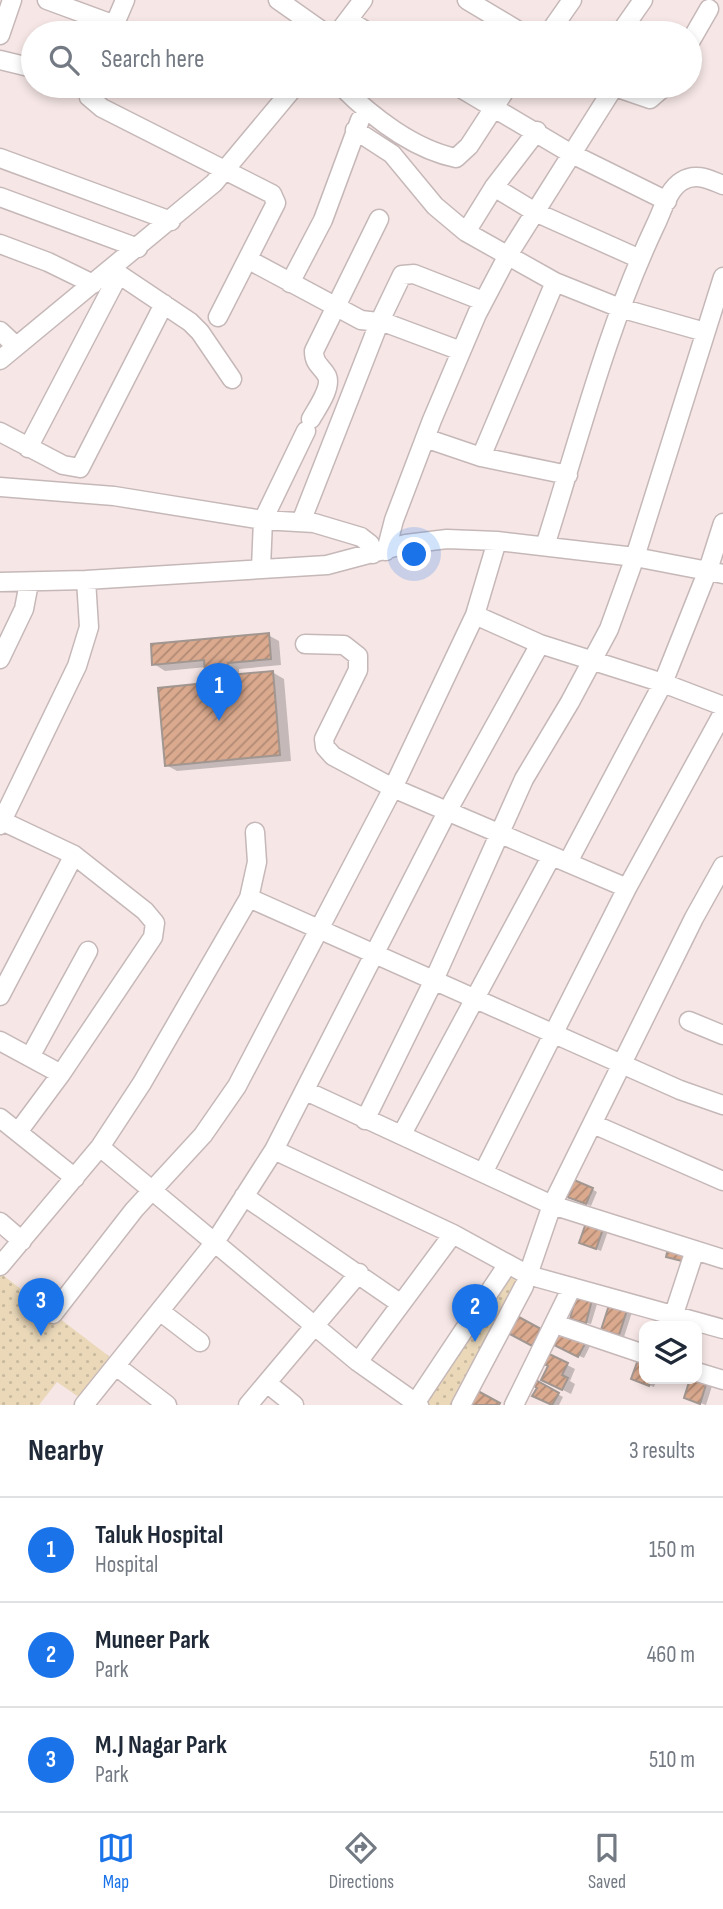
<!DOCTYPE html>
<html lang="en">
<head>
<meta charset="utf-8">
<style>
	:root { --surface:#fff; --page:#f6f6f7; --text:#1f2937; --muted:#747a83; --line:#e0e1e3; --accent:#1a73e8 }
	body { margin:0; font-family:"Sofia Sans Condensed",sans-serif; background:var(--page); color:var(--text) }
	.controls { position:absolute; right:21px; bottom:21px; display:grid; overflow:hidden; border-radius:14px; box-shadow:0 4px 10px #0003 }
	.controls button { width:63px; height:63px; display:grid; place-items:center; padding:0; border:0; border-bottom:2px solid var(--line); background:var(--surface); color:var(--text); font:35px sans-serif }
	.you { position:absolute; left:415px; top:555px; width:24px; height:24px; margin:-18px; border:5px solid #fff; border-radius:50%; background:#1a73e8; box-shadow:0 0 0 10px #1a73e833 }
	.badge { display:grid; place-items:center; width:46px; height:46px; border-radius:50%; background:var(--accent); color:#fff; font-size:23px; font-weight:700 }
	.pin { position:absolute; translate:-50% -58px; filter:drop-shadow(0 2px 4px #0008) }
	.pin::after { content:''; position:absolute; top:37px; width:24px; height:21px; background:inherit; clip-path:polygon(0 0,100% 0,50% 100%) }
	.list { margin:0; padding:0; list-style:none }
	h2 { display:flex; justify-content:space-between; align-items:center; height:91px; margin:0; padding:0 28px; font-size:30px }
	h2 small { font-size:23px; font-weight:400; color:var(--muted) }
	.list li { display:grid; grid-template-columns:46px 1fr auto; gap:21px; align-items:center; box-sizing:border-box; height:105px; padding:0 28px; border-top:2px solid var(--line) }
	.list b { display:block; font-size:26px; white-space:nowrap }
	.list p { margin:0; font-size:23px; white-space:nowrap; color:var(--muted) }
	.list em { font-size:23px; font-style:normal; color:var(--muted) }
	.icon { flex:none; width:38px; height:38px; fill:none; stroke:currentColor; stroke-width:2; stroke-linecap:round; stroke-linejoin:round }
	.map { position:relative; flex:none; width:723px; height:1405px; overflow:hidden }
	.search { position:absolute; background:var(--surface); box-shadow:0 4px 10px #0003; left:21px; right:21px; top:21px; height:77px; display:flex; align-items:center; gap:18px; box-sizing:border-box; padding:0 24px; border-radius:38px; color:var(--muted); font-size:26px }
	.sheet { height:406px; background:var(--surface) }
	nav { display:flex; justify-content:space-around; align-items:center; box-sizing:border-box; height:98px; border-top:2px solid var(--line); background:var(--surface); font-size:19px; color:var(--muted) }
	nav a { display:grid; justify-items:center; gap:4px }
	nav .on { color:var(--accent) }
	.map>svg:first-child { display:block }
	.park { fill:url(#park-dots) }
	.shadow { fill:#0003 }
	.building { fill:url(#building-hatch); stroke:#a29690; stroke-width:2 }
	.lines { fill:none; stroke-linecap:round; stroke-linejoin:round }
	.minor-casing { stroke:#c6b8b8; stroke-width:21 }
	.minor { stroke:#fff; stroke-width:18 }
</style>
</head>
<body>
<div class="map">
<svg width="723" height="1405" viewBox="0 0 723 1405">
	<defs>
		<pattern id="park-dots" width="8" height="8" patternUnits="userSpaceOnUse" patternTransform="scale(1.75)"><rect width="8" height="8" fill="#ead8b9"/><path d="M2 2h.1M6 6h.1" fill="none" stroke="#c9ba9f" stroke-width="1.8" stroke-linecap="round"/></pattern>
		<pattern id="building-hatch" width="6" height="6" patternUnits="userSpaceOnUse" patternTransform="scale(1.75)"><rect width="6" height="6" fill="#daa98e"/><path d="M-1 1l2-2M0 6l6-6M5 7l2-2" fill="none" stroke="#b18a74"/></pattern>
	</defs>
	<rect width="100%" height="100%" fill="#f6e7e6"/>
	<path class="park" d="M0,1273L110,1357L80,1398L57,1382L39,1405H0Z
		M504,1274L523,1284L458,1405H427L420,1400Z"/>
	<path class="shadow" d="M268,635L279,641L281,665L239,669V676L272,672L284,679L291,761L177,771L166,765L208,685L207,667L165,671L154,664Z
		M592,1189L597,1192L591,1206L574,1199Z
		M603,1228L608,1231L601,1251L586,1245Z
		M579,1294L598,1301L591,1324L577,1321Z
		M611,1304L632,1312L624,1337L603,1329Z
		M561,1329L591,1344L584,1358L559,1347Z
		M546,1354L575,1369L570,1381L575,1384L571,1394L551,1384Z
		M644,1361V1379H657L654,1387L638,1381Z
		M692,1379L713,1383L706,1405L686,1398Z
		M534,1381L563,1397L559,1405H551L534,1396L539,1387Z"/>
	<path class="building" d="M269,633L271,659L228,663L229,675L273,671L280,755L165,766L158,688L206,683L204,660L152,665L151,644Z
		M574,1180L593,1188L586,1204L567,1197Z
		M587,1220L604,1226L596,1249L579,1243Z
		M669,1244L690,1249L686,1262L666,1257Z
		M577,1292L593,1296L586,1323L570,1319Z
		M610,1302L628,1307L619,1335L601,1330Z
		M517,1316L541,1329L532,1346L508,1333Z
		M560,1327L587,1340L578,1357L552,1344Z
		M545,1352L568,1363L562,1375L568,1378L562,1390L541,1380L548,1366L540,1362Z
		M639,1357L644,1359V1379H651L649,1386L631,1379Z
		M708,1378L700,1404L684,1398L690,1379Z
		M534,1379L559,1393L552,1405L532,1396L537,1388L531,1384Z
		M476,1390L500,1403L499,1405H468Z"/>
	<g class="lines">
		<g class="minor-casing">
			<path id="minor" d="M47,0L115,25
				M278,0L325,33
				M467,0L522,33
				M348,20L369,33
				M111,33L125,0
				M338,33L363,0
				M549,33L572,0
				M620,33L643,0
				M0,35L12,0
				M690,42L709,9
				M0,60L33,68
				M90,86L89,97L102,108L272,194L276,203L218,317
				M341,86C371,116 413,149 456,158L469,146L508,86
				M457,86L570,153L667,201
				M612,86L650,99L665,86
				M355,130L392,154L435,206L466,232L555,282L620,308L705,332
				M0,158L171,221
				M494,187L535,212L640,259
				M0,197L138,248
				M466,232L494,187L537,131
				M0,244L48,262L93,284
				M249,260L361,320L386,323L461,351
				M111,269L190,322L200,332L232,379
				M290,283L323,220L360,120
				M0,331L16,346
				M0,360L214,183L295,86
				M311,419C317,408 332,388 327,376C322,366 314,365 314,351L379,219
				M0,432L63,465L80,468L164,304
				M425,438L481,457L568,475
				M28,448L119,274
				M481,457L555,282
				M0,487L114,496L263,520L314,523L361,537L370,544L373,554
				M301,522L379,323L402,275L414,274L483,301
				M545,546C579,439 607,328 655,226C662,212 668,189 682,181C696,172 710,180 723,185
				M386,551L394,520L432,420L477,314L508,255L614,87
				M261,568L263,520L306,431
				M0,582L86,580L327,565L406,544L447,539L497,541L635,557L723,574
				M305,644L344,645L358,656V670L324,739L325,747L333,756L393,788L627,888
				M540,644L663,683L723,706
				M0,659L24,609L29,583
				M2,821L74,855L145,911L155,923L153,937L61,1074L18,1132
				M0,825L77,666L89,627L86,580
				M568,862L663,683L708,570L723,523
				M249,898L680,1090L723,1105
				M0,996L74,855
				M689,1021L723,1035
				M0,1041L61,1074
				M30,1057L88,951
				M306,1091L552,1205L723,1259
				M0,1118L75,1178
				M365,1120L434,980L524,779L570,702L609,629L635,557L723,277
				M593,1124L723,1181
				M402,1134L551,857
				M100,1147L358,1362L419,1405
				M274,1150L453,1234L528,1275L723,1329
				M484,1171L627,888L723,713
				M244,1196L401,1304
				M0,1222L22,1241
				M0,1266L100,1147L142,1083L249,898L257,862L255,832
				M528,1275L552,1205L694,918L723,866
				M161,1312L200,1342
				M53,1314L134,1210L203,1135L237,1086L393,788L475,615L497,541
				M555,1324L644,1354
				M670,1326L695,1250
				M358,1362L453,1234
				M116,1366L167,1405
				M697,1372L723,1380
				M267,1383L294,1405
				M84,1405L215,1242L274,1150L448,810L540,644L475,615
				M248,1405L359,1273
				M414,1405L508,1264
				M461,1405L524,1286
				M514,1405L572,1287"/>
		</g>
		<use href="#minor" class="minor"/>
	</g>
</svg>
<div class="controls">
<button><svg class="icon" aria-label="layers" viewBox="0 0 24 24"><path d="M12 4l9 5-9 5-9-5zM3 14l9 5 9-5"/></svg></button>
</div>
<div class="you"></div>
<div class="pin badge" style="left:219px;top:721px">1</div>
<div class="pin badge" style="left:475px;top:1342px">2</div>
<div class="pin badge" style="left:41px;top:1336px">3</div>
<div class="search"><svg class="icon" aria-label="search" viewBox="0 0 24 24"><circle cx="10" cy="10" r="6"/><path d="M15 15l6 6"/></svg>Search here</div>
</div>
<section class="sheet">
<h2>Nearby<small>3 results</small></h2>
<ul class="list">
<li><span class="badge">1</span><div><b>Taluk Hospital</b><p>Hospital</p></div><em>150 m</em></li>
<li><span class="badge">2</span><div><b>Muneer Park</b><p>Park</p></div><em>460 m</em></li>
<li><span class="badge">3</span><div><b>M.J Nagar Park</b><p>Park</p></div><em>510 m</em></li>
</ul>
</section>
<nav>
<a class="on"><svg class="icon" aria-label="map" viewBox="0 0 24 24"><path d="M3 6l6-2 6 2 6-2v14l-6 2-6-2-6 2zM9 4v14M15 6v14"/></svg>Map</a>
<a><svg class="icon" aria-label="directions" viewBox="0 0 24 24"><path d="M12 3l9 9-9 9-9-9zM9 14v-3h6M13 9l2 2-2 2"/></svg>Directions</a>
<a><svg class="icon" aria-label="saved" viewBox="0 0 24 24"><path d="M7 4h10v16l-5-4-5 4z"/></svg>Saved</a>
</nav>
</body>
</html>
